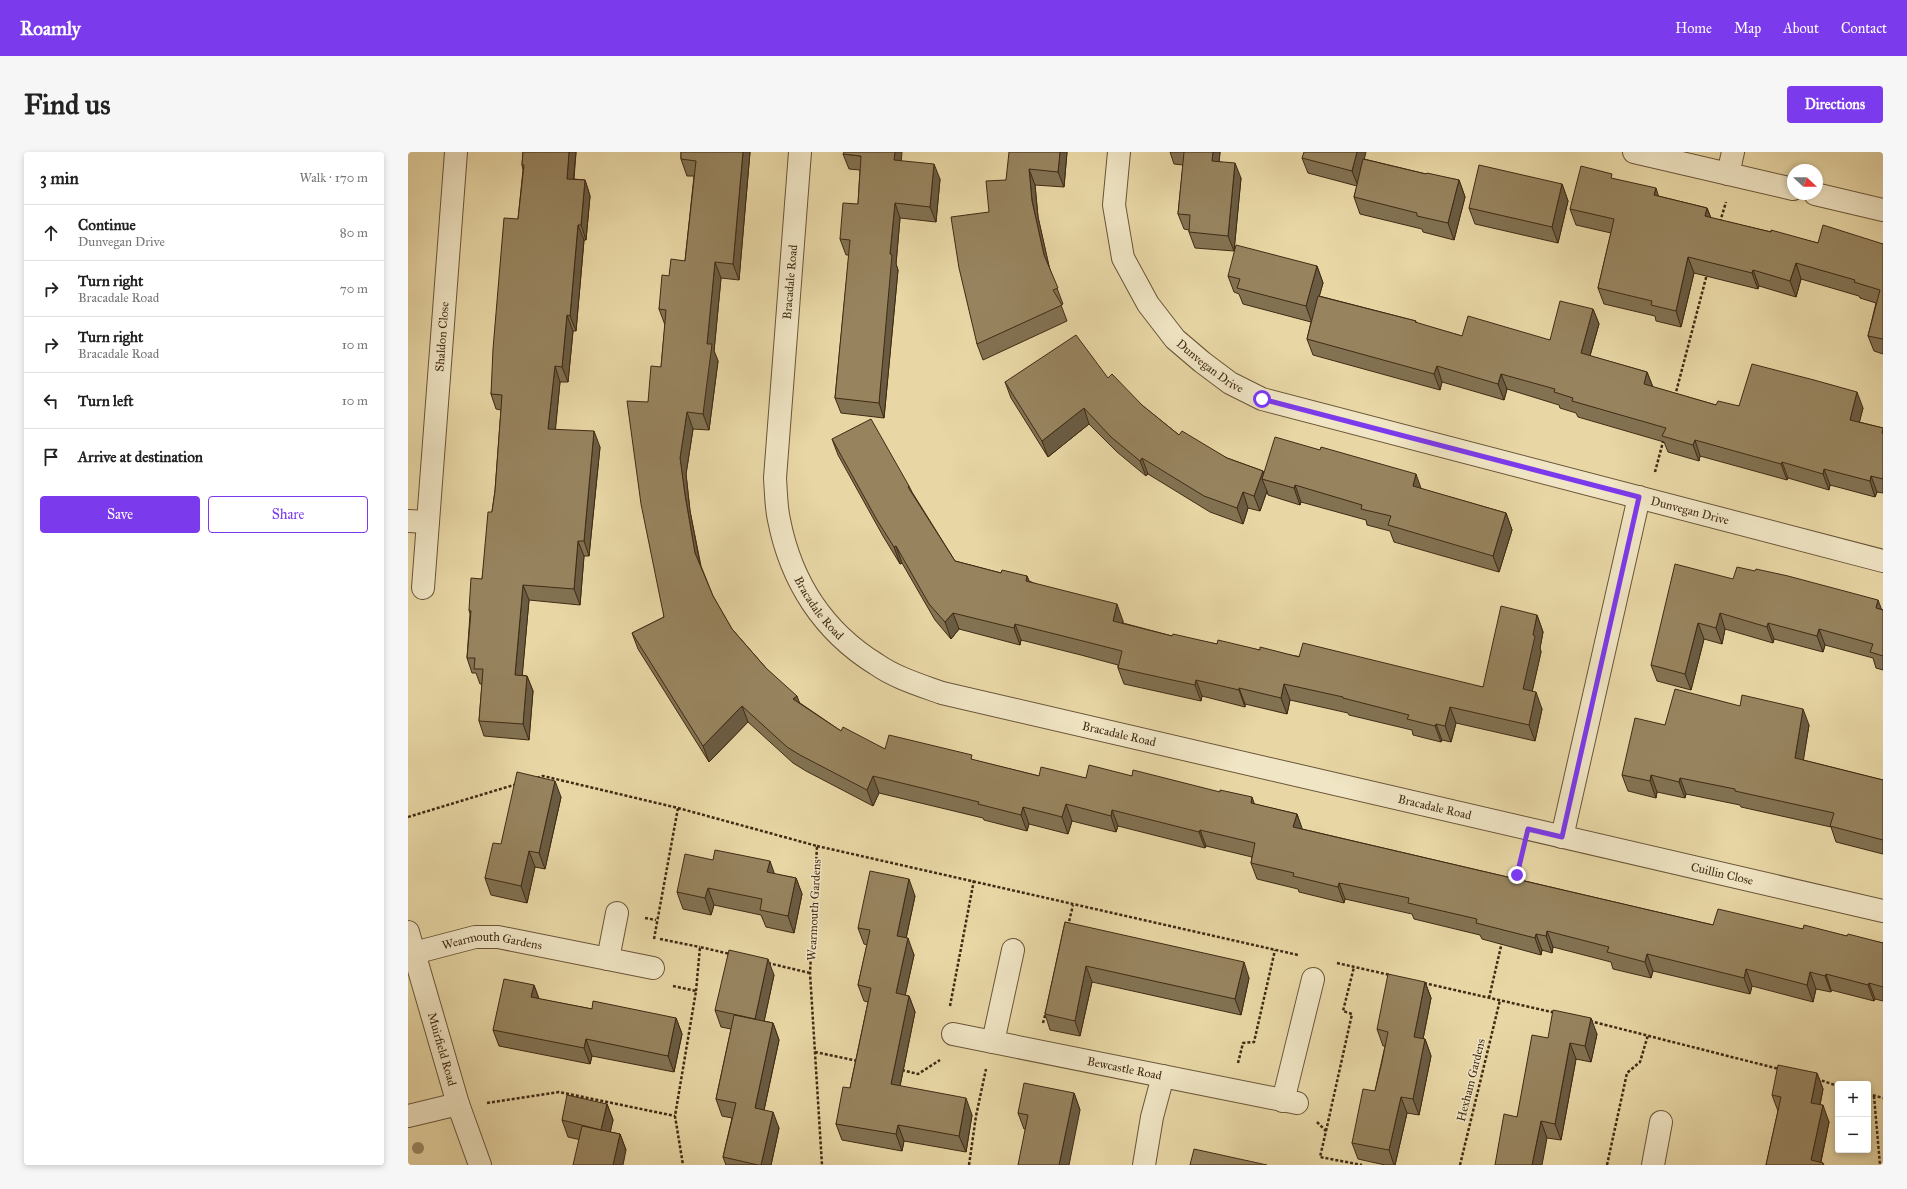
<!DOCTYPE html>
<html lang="en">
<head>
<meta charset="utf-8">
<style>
	:root { --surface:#fff; --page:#f6f6f6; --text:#222; --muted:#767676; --line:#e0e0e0; --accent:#7c3aed }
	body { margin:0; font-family:"IM FELL Great Primer",serif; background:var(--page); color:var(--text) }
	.controls { position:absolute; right:12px; bottom:12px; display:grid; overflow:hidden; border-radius:4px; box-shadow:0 2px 6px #0003 }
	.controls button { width:36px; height:36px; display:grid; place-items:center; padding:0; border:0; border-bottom:1px solid var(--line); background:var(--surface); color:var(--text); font:20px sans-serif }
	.compass { position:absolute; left:1379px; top:12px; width:36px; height:36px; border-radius:50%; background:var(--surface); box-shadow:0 2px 6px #0003; rotate:112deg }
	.stop { position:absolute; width:12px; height:12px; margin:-9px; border:3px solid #7c3aed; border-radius:50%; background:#fff }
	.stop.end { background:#7c3aed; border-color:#fff; box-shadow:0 1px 4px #0008 }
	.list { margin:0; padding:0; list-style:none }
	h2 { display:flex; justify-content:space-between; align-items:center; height:52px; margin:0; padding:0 16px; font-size:17px }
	h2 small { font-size:13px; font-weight:400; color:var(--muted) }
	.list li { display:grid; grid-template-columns:26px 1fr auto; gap:12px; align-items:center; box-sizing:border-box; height:56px; padding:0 16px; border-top:1px solid var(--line) }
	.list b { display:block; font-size:15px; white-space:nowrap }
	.list p { margin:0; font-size:13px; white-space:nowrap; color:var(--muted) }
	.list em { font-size:13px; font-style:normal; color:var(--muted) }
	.actions { display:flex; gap:8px; padding:12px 16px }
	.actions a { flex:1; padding:9px 0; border:1px solid var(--accent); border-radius:4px; text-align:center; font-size:14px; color:var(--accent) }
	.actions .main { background:var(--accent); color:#fff }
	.icon { flex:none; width:22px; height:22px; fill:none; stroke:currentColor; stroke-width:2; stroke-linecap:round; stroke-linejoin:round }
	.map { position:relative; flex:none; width:1475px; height:1013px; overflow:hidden; border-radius:4px }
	header { display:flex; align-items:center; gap:24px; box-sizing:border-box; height:56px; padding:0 20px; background:var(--accent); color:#fff }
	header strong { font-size:19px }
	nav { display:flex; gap:22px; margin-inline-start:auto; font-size:14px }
	.intro { display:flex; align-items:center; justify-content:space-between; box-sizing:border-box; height:96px; padding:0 24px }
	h1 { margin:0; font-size:28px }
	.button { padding:10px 18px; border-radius:4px; background:var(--accent); color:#fff; font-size:14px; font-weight:700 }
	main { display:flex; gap:24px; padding:0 24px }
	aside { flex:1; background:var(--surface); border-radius:4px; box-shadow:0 2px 6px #0003 }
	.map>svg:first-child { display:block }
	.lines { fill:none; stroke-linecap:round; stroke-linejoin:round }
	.minor-casing { stroke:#6a5538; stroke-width:24 }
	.tertiary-casing { stroke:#6a5538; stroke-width:24 }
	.path { stroke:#402a14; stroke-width:2.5; stroke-dasharray:3 2; stroke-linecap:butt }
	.minor { stroke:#f0e5c4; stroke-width:22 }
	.tertiary { stroke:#f0e5c4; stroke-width:22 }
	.tree { fill:#9b8862 }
	.wall { fill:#827252; stroke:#402a14 }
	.shaded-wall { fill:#6a5c42; stroke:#402a14 }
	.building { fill:#97845f; stroke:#402a14 }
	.route { stroke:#7c3aed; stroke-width:5 }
	.labels { text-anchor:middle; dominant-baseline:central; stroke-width:3; stroke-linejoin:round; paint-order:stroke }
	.street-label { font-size:12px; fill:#402a14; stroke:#f0e5c4 }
</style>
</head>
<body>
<header>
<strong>Roamly</strong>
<nav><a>Home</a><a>Map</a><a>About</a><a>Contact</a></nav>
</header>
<div class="intro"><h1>Find us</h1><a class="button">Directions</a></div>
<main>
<aside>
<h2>3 min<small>Walk · 170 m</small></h2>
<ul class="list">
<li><svg class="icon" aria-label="ahead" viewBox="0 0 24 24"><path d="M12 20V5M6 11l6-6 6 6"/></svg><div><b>Continue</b><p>Dunvegan Drive</p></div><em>80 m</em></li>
<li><svg class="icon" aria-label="right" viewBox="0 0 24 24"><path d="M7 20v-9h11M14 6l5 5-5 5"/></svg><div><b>Turn right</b><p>Bracadale Road</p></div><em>70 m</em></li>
<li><svg class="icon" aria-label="right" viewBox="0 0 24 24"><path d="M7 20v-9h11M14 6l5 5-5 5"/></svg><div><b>Turn right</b><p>Bracadale Road</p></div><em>10 m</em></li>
<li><svg class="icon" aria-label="left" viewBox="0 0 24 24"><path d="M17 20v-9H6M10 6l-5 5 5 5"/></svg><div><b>Turn left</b></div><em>10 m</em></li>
<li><svg class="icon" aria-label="arrive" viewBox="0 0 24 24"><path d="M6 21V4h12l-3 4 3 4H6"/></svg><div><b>Arrive at destination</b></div></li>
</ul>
<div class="actions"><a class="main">Save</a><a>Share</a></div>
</aside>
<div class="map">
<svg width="1475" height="1013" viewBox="0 0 1475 1013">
	<rect width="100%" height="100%" fill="#e8d7a5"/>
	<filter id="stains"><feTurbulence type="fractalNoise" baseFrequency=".005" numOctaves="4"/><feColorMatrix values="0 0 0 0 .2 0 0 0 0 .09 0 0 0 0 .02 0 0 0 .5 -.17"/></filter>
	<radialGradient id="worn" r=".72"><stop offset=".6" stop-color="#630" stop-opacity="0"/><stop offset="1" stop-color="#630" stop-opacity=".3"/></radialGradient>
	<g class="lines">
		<g class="minor-casing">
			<g id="minor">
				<path id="s1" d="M392,0L367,326C368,340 368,355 371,368C383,429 415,479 468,512C488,526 512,533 534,541L1475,759"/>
				<path id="s2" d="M711,0L706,53L715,106L740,152L767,187L794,210L822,231L854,247L1475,409"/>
				<path d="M1226,0L1385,37"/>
				<path d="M1320,22L1325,0"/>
				<path d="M1407,42L1475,58"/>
				<path d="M0,369L20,370"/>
				<path id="s3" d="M15,436L48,0"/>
				<path d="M1154,685L1231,345"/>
				<path id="s4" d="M6,801L67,785H90L245,816"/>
				<path d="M200,807L209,761"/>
				<path id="s5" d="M545,882L889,951"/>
				<path d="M585,890L605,798"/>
				<path d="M875,949L905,827"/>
				<path d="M0,964L50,952"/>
				<path d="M736,1013L744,965L755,924"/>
				<path d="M1245,1013L1253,970"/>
			</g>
		</g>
		<g class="tertiary-casing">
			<g id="tertiary">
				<path id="s6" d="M0,780L50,952L72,1013"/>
			</g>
		</g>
		<path class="path" d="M1312,70L1318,50
			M1267,244L1299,122
			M1247,320L1256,286
			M129,626L135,624L270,656L409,694L402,821L414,1013
			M0,665L109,632
			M409,694L890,803
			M1108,729L1114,705
			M237,766L248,768
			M660,774L665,753
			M246,787L270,656
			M252,787L292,795
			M360,811L402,821
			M929,811L982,823
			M1016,831L1148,861
			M265,834L288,839L267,964L275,1013
			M288,839L292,795L322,802
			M1081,846L1094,790
			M542,854L566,728
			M1182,869L1371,917
			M635,871L638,860
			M407,900L450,909
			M830,911L835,891L846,890L867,798
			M494,918L510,922L532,908
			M1409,927L1430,934
			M1460,942L1475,946
			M1466,944L1472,1013
			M79,951L151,940L267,964
			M909,970L918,979L912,1005L954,1013
			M918,979L944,862L935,859L946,815
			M561,1013L568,964L578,917
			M1052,1013L1092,848
			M1199,1013L1219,921L1232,910L1240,883"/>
		<use href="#minor" class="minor"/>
		<use href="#tertiary" class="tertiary"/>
	</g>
	<circle class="tree" cx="10" cy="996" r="6"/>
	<path class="wall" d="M115,0H168L166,27L177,28L182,44L178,88H176L168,179H165L160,230H152L147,278L192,295L181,404H176L172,453L121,448L114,523L119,524L125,539L121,588L76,584L71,569L74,532H72L68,521H64L59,506L62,462L61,458L74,427L87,339L93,258L88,257L83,242L110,67L115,18L114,13Z
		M273,0H342L331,128L313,126L306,199L310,209L301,278L285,277L278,322L282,359L293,414L305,444L324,477L358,516L392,551L433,579L477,597L565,608L631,624L678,626L724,624L846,652L889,662L894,677L1305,773L1395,777L1439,784L1475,791V849L1467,847L1466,849L1423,838V840L1408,837L1405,850L1344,834L1342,842L1245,819L1243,826L1205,817L1203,810L1145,795L1144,801L1134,798L1133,803L1074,787L1072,783L1006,767L1004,762L937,747L936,751L891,740L890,737L849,727L843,711L844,705L798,694L797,696L710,674L708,680L664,669L660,682L621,672L619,679L576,668L575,666L471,641L465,654L398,619L385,611L340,570L301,610L230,497L224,481L256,465L240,250L253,215L257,173L251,157L261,124L277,109L286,24H279L273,7Z
		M659,0L656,35L627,33L630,65L641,115L655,152L653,153L659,169L575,208L569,192L581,60L598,28Z
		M762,0H812L811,9L833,26L826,99L787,96L781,80V78L776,77L770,62L775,13L766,12Z
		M435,2L493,9L532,27L528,70L492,66L488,112L490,118L476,266L433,261L427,246L441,103H438L432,87L450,52L452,18L441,17Z
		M894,6L956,7L1018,22L1051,28L1057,45L1046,88L1015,80L1014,77L952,62L946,45L949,34L900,21Z
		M1206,27L1250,44L1299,56L1303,66L1410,91L1475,92V202L1466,199L1460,184L1468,151L1452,146L1451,144L1393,127L1388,145L1351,134L1350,137L1286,121L1273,175L1248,169L1247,164L1196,152L1190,136L1203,81L1168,73L1162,57Z
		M1154,32L1160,49L1150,91L1067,72L1061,56Z
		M909,114L915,131L911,144L1008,169V171L1054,184L1142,188L1185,157L1191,172L1182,204L1239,220L1245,235L1308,253L1331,254L1455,256L1451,270L1475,276V341L1469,340L1467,345L1422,333L1421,338L1380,326L1379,328L1292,304L1291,309L1260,300L1256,290L1170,265L1168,261L1152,256L1151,253L1099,237L1096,248L1034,230L1032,238L905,203L899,187L903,170L835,152L831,142L826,140L820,124Z
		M700,226L771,283L819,306L855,319L856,321L1014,337L1098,361L1104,378L1091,420L986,390L982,379L959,373L958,368L893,350L892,353L860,343L859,339L852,359L840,356L835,372L802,360L740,322L738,324L709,300L681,272L640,305L603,246L597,230Z
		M424,287L501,334L504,340L547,409L593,421L619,424L621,429L715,469V471L764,484L809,492L852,498L1075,535L1129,463L1135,480L1132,496L1133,500L1124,539L1134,557L1127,589L1048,571L1043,590L1034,588L1033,590L1005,583L1004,578L941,563L940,561L882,548L879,562L837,552V555L794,544L793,549L716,532L710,516V513L673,503L613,488L612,493L551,477L543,487L527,468L494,411L492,412L475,384L430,303Z
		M1325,427L1475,458V518L1468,516L1465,506L1417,493L1415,500L1366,487L1365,491L1317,477L1314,492L1296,487L1283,538L1249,529L1243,513Z
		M1257,573H1401L1395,608L1475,628V702L1428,690L1423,675L1333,655L1332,653L1278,642L1277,646L1249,640L1248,646L1220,639L1214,623Z
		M153,645L137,717L127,715L119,751L83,743L77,726L93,692Z
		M366,722L388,726L394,742L386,781L358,775L353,763L306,753L303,763L275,757L269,740Z
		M507,744L498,786L506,803L497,843L501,844L507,860L492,934L564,963L558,1000L496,989L494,999L434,988L428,972L442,936L460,850L456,849L450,833L459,793L456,792L450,776Z
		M657,770L841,826L833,863L684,830L672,884L642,878L637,862Z
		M366,823L356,869L365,871L371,888L356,958L371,976L363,1013H318L315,1005L324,966L314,964L308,947L323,877L313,875L307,858Z
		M1017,830L1023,846L1015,887H1017L1023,904L1011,963L999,961L987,1013H977L950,1007L944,991L967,939L977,894H975L969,877Z
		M126,833L131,847L184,857L268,866L274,882L266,920L184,904L182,912L91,894L85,878Z
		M1189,882L1183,910L1168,907L1153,988L1139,986L1109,965L1140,886Z
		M1409,921L1415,937L1412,953L1421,970L1413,1010L1415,1011L1416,1013H1358L1370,959L1364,943Z
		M666,941L672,958L618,977H616L610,961Z
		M199,952L205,968L202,980L212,982L218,998L160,985L154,968Z"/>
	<path class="shaded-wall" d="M161,0H168L164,42L159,27Z
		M335,0H342L331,128L325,112Z
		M487,0H494L492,23L486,8Z
		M652,0H659L656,35L650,20Z
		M805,0H812L810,24L804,9Z
		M949,0H958L950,34L944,19Z
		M827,11L833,26L826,99L820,84Z
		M526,12L532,27L528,70L522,55Z
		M621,17L627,33L630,65L642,118L636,103L624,49Z
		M177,28L182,44L178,88L173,73Z
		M1051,28L1057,45L1046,88L1040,71Z
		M1154,32L1160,49L1150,91L1144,75Z
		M1248,36L1253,52L1246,43Z
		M487,51L492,66L488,112L490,118L476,266L471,251L482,102Z
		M1299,56L1305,72L1297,64Z
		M170,73L176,88L168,179L162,164Z
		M1280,105L1286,121L1273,175L1268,159Z
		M307,110L313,126L306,199L310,209L301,278L295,262L299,192Z
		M1388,111L1393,127L1388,145L1382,129Z
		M909,114L915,131L904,171L898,154Z
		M1345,118L1351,134L1350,137L1344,121Z
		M1185,157L1191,172L1178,217L1173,201Z
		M159,163L165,179L160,230L154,215Z
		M147,214L152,230L146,293L140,277Z
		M1029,214L1034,230L1032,238L1026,222Z
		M1239,220L1245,236L1236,232Z
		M1093,222L1099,237L1096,248L1090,232Z
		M1449,240L1455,256L1448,284L1442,268Z
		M676,256L681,272L640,305L634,289Z
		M279,260L285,277L278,322L282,359L293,417L287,401L277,343L272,306Z
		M186,279L192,295L181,404L176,389Z
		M1287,288L1292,304L1291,309L1285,293Z
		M734,306L740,322L738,324L732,309Z
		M1374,310L1380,326L1379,328L1373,312Z
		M1416,317L1422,333L1421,338L1415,322Z
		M855,319L858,328L854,327L859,339L852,359L846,344Z
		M1008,322L1014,339L1005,334Z
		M1463,324L1469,340L1467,345L1462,329Z
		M887,333L893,350L892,353L886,336Z
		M835,340L840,356L835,372L829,356Z
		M1098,361L1104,378L1091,420L1085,404Z
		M170,389L176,404L172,453L166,437Z
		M488,394L494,411L492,412L486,395Z
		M619,424L625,440L618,429Z
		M115,433L121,448L113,538L107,523Z
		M1470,448L1475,461L1468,456Z
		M709,452L715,469L711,485L705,469Z
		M545,461L551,477L543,487L537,470Z
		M1312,461L1317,477L1314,492L1308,476Z
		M1129,463L1135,480L1132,496L1133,500L1121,554L1115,537L1125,483Z
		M1290,471L1296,487L1283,538L1277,522Z
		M1360,471L1366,487L1365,491L1359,475Z
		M607,472L613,488L612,493L606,476Z
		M1411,477L1417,493L1415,500L1409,484Z
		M119,524L125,539L121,588L115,572Z
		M788,528L794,544L793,549L787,533Z
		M876,532L882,548L879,562L873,546Z
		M831,536L837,552V555L831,538Z
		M1128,540L1134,557L1127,589L1121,573Z
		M389,544L395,560L385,547Z
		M334,554L340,570L301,610L295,594Z
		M1042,555L1048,571L1043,590L1037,574Z
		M1395,557L1401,573L1393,623L1387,606Z
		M1028,572L1034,588L1033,590L1027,574Z
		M1243,623L1249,640L1248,646L1242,629Z
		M465,624L471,641L465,654L459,638Z
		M1272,626L1278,642L1277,646L1271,630Z
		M147,629L153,645L137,717L131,701Z
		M844,645L850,662L843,651Z
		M658,652L664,669L660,682L654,665Z
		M615,655L621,672L619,679L613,663Z
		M704,658L710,674L708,680L703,664Z
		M889,662L895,679L885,675Z
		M792,678L798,694L797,696L791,680Z
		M121,699L127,715L119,751L113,734Z
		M362,709L368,726L359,720Z
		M388,726L394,742L386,781L380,764Z
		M501,727L507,744L495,801L489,784Z
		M931,731L937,747L936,751L930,735Z
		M300,736L306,753L303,763L297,746Z
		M1139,779L1145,795L1144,801L1138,784Z
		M1128,782L1134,798L1133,803L1127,786Z
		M500,786L506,803L494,858L488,841Z
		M1239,802L1245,819L1243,826L1237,810Z
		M360,807L366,823L353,884L347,867Z
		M836,810L841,826L833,863L827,847Z
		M678,814L684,830L672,884L667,869Z
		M1338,817L1344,834L1342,842L1336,826Z
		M1402,820L1408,837L1405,850L1399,833Z
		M1418,822L1423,838V840L1417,824Z
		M1017,830L1023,846L1012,902L1006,885Z
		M1461,831L1467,847L1466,849L1460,833Z
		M126,833L132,850L123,845Z
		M501,844L507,860L489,949L483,932Z
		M268,866L274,882L266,920L260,904Z
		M1183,866L1189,882L1183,910L1177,894Z
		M365,871L371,888L353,972L347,956Z
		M178,887L184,904L182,912L176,896Z
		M1017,887L1023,904L1011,963L1005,947Z
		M1162,891L1168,907L1153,988L1147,972Z
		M1409,921L1415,937L1409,967L1403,951Z
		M666,941L672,958L661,1013H651Z
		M993,945L999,961L987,1013H986L981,998Z
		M558,946L564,963L558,1000L551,984Z
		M199,952L205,968L199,994L193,978Z
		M1415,953L1421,970L1412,1013L1403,1008Z
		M365,960L371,976L363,1013H353Z
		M1133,969L1139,986L1134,1013H1124Z
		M490,973L496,989L494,999L488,982Z
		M212,982L218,998L215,1013H205Z"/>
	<path class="building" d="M115,0H161L159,27L177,28L173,73H170L162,164L159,163L154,215L147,214L140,277L186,279L176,389H170L166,437L115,433L107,523L119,524L115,572L71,569L75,517H66L67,506H59L63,459L61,458L63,426L74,427L80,360H84L87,339L94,243L83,242L85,197L96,66L110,67L116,13H114Z
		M273,0H335L325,112L307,110L299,192H304L295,262L279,260L272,306L277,343L287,401L305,444L324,477L358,516L389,544L385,547L433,579L435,575L477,597L481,583L564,603L563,607L631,624L633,615L678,626L681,613L724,624L725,618L812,640V638L844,645L843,651L889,662L885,675L1305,773L1310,757L1395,777L1396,773L1439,784L1440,782L1475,791V835L1461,831L1460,833L1418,822L1417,824L1402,820L1399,833L1338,817L1336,826L1239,802L1237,810L1199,800L1201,795L1139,779L1138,784L1128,782L1127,786L1068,771L1069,767L1000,751L1001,746L931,731L930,735L885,724L886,721L843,711L847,691L792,678L791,680L704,658L703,664L658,652L654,665L615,655L613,663L570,652L571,650L465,624L459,638L392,603L379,595L334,554L295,594L224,481L256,465L233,352L219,249L240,250L243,214L253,215L258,158L251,157L254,123L261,124L263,107L277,109L288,9L273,7Z
		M436,0H487L486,8L526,12L522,55L487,51L482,102L484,103L471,251L427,246L442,88L432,87L435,51L450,52L453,4L435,2Z
		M601,0H652L650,20L621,17L624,49L636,103L650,136L645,138L654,153L569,192L551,116L543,65L581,60L578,29L598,28Z
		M776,0H805L804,9L827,11L820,84L781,80L782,63L770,62Z
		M896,0H949L944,19L894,6Z
		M955,7L1018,22L1019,21L1051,28L1040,71L1009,64V61L946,45Z
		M1071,13L1154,32L1144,75L1061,56Z
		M1173,14L1204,22L1203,26L1248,36L1246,43L1299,56L1297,64L1363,80V78L1410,91L1415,73L1475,92V187L1460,184L1472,138L1446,130L1447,128L1388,111L1382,129L1345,118L1344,121L1280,105L1268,159L1243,153L1244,149L1190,136L1206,67L1162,57Z
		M828,93L909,114L898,154L829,136L832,127L820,124Z
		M910,144L1008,169L1007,170L1054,184L1060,164L1142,188L1152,149L1185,157L1173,201L1239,220L1236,232L1308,253L1310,249L1331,254L1344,212L1406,228L1449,240L1442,268L1475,276L1474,281L1475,282V327L1463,324L1462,329L1416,317L1415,322L1374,310L1373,312L1287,288L1285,293L1254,284L1258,276L1164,249L1165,246L1146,240L1147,237L1093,222L1090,232L1029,214L1026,222L899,187Z
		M668,183L700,226L704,222L734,253L771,283L774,279L819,306L855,319L846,344L835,340L829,356L796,344L734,306L732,309L703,285L676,256L634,289L597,230Z
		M463,267L501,334L500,335L547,409L593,421L594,418L619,424L618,429L709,452L705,469L764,484L765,482L809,492L810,488L852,498V495L891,505L895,491L1075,535L1093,454L1129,463L1125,483L1127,484L1115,537L1128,540L1121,573L1042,555L1037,574L1028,572L1027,574L999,567L1001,563L935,546V545L876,532L873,546L831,536V538L788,528L787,533L710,516L714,499L667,487L607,472L606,476L545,461L537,470L521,452L488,394L486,395L469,368L424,287Z
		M867,285L912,298L913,295L1008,322L1005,334L1098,361L1085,404L980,373L983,364L953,357L954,353L887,333L886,336L854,327Z
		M1267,412L1325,427L1329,415L1347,419L1348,417L1380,424L1470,448L1468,456L1475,458V504L1462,500L1465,492L1411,477L1409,484L1360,471L1359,475L1312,461L1308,476L1290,471L1277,522L1243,513Z
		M1267,537L1332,554L1334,543L1395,557L1387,606L1475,628V688L1422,674L1426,661L1327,639V637L1272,626L1271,630L1243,623L1242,629L1214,623L1227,566L1257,573Z
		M109,620L147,629L131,701L121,699L113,734L77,726L85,691L93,692Z
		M307,698L362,709L359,720L388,726L380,764L352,758L354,747L300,736L297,746L269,740L277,702L305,708Z
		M462,719L501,727L489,784L500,786L488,841L501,844L483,932L558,946L551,984L490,973L488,982L428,972L435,935L442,936L463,836L450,833L462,778L450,776Z
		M657,770L836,810L827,847L678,814L667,869L637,862Z
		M321,798L360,807L347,867L307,858Z
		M980,822L1017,830L1006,885L1017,887L1005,947L993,945L981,998L944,991L955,937L967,939L974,910L980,880L969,877Z
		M96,827L126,833L123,845L184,857L185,849L268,866L260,904L178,887L176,896L85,878Z
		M1145,858L1183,866L1177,894L1162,891L1147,972L1133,969L1124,1013H1087L1096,962L1109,965L1124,883L1140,886Z
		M326,863L365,871L347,956L365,960L353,1013H350L315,1005L328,951L308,947Z
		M1370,913L1409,921L1403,951L1415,953L1403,1008L1415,1011V1013H1358L1373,945L1364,943Z
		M616,931L666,941L651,1013H610L620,963L610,961Z
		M159,943L199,952L193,978L154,968Z
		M174,974L212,982L205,1013H165Z
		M786,997L859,1013H782Z"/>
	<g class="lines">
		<path class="route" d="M854,247L1231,345L1154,685L1120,677L1109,723"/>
	</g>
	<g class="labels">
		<g class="street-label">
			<text transform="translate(382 130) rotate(-85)">Bracadale Road</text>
			<text stroke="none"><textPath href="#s3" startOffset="252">Shaldon Close</textPath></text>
			<text stroke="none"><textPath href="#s2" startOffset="248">Dunvegan Drive</textPath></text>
			<text stroke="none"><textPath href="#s2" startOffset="752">Dunvegan Drive</textPath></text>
			<text stroke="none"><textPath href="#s1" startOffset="467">Bracadale Road</textPath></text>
			<text stroke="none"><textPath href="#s1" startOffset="802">Bracadale Road</textPath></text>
			<text stroke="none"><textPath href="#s1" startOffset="1126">Bracadale Road</textPath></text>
			<text stroke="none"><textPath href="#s1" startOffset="1421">Cuillin Close</textPath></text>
			<text transform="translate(406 758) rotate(-87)">Wearmouth Gardens</text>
			<text stroke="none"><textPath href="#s4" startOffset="80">Wearmouth Gardens</textPath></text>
			<text stroke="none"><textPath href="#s6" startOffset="122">Muirfield Road</textPath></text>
			<text stroke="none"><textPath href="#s5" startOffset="175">Bewcastle Road</textPath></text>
			<text transform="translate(1063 928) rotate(-76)">Hexham Gardens</text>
		</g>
	</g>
	<rect width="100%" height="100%" filter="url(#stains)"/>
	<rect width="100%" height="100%" fill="url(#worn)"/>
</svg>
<div class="controls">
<button>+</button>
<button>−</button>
</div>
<svg class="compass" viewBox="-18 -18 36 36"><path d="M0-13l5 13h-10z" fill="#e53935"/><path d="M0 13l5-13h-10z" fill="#767676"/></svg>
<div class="stop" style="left:854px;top:247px"></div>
<div class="stop end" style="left:1109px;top:723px"></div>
</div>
</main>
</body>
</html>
